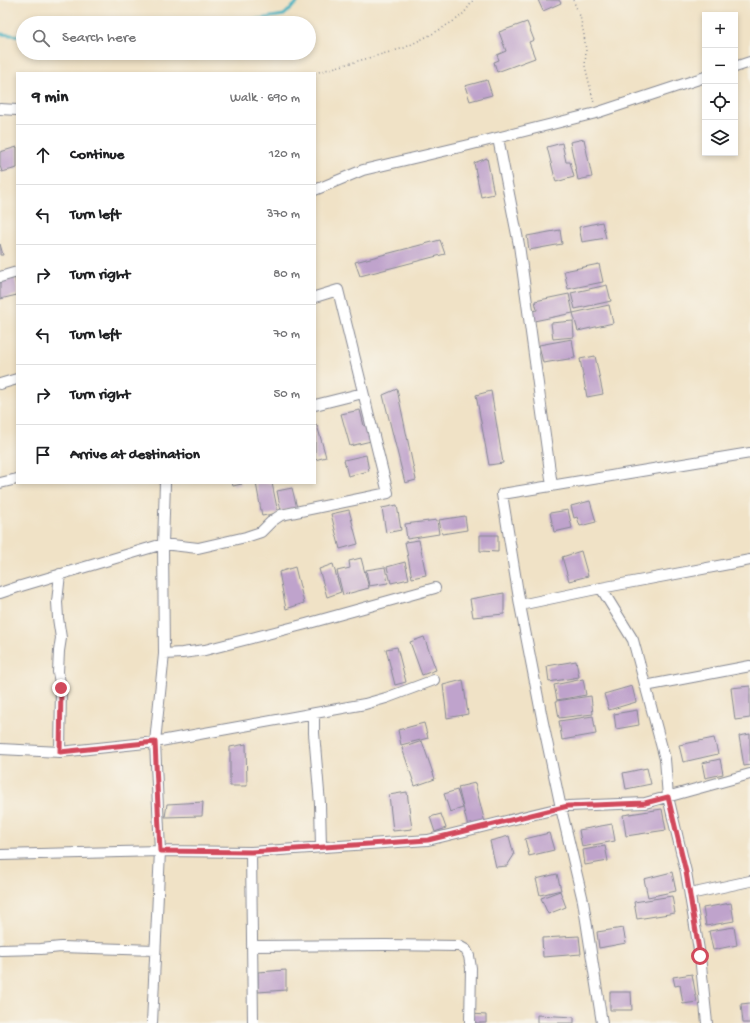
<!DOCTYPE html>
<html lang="en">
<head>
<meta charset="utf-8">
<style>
	:root { --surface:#fff; --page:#f2f2f2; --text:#202124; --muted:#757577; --line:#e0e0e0 }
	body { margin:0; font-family:"Gochi Hand",sans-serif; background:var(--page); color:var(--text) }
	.controls { position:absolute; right:12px; top:12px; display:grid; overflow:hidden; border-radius:0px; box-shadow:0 2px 6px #0003 }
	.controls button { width:36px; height:36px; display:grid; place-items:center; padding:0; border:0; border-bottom:1px solid var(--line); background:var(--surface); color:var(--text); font:20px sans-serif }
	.stop { position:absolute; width:12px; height:12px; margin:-9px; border:3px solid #d1495b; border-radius:50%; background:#fff }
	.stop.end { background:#d1495b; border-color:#fff; box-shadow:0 1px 4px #0008 }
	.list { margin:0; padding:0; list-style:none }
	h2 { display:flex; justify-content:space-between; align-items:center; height:52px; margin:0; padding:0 16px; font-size:17px }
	h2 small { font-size:13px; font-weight:400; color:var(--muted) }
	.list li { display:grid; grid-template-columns:26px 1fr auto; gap:12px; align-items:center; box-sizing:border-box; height:60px; padding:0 16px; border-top:1px solid var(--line) }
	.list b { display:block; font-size:15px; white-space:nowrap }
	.list em { font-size:13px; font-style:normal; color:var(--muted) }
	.icon { flex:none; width:22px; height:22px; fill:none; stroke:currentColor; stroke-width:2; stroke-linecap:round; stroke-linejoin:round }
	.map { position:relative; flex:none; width:750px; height:1023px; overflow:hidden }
	.search { position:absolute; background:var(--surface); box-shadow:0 2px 6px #0003; left:16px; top:16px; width:300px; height:44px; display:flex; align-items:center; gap:10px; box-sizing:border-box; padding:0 14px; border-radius:22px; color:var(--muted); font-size:15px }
	.panel { position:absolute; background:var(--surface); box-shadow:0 2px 6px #0003; left:16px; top:72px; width:300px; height:412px; border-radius:0px }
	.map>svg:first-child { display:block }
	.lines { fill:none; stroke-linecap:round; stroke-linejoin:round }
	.stream { stroke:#45b2c2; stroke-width:3 }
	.building { fill:#bfa3cc }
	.minor-casing { stroke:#868892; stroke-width:12 }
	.path { stroke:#868892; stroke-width:1.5; stroke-dasharray:1 3; stroke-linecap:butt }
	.minor { stroke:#fff; stroke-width:10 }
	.route { stroke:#d1495b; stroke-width:5 }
</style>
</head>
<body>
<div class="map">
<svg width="750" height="1023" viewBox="0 0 750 1023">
	<rect width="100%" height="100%" fill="#f7f3e8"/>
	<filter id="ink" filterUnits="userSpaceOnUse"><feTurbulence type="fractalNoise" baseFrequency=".025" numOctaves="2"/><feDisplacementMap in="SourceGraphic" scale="8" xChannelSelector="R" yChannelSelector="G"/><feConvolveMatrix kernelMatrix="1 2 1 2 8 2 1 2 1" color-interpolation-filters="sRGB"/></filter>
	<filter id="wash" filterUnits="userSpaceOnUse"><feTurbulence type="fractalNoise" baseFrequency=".012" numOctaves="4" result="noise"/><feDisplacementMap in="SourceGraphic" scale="16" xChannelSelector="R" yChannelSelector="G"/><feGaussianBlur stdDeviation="0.9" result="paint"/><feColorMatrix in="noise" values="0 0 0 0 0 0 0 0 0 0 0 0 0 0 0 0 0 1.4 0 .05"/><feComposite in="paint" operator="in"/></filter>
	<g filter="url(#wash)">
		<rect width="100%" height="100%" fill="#f0e2c6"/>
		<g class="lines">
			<path class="stream" d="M234,23L284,15L300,0
				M0,34L23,36"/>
		</g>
		<g id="blocks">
			<path class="building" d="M538,0H559L561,3L543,11Z
				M527,22L534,40L529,42L535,58L497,72L494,62L499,60L497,55L506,51L499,32Z
				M487,80L492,95L470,101L465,86Z
				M584,139L592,177L578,180L570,142Z
				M562,143L566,162H570L574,177L556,182L547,147Z
				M17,147V168L2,172L0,166V152Z
				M487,158L494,194L481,197L474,163Z
				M602,222L606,238L582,242L579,227Z
				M560,230L562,244L529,250L527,236Z
				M440,240L445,254L360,276L355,262Z
				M0,244L3,255H0Z
				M599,264L603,282L568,289L564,271Z
				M15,278L17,288V295L0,299V282Z
				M607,285L611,301L575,309L571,293Z
				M569,294L573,313L534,321L532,311L537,310L535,301Z
				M609,305L613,323L578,331L573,313Z
				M573,321L574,337L553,339L551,323Z
				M572,339L575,358L543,363L539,345Z
				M595,356L603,394L587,397L580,359Z
				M397,389L416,480L405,483L383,395Z
				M491,391L503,463L489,465L476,395Z
				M360,410L364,426L367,425L371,441L350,446L341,414Z
				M317,425L326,457L315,460V426Z
				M366,455L369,471L348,476L344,460Z
				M232,483H242V484L233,486Z
				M256,483H272L278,513L262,516Z
				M292,488L297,508L281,511L277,491Z
				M590,501L596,522L580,526L577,517L574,518L571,506Z
				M397,505L401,530L386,533L382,508Z
				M349,510L358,544L340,549L331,514Z
				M568,510L572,528L554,532L550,513Z
				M465,516L467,530L442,534L439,520Z
				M437,520L439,534L407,539L405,524Z
				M480,535H498V552L480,551Z
				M419,540L426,575L412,578L405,542Z
				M581,551L588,576L569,581L562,557Z
				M361,558L369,588L343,595L337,571L350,568L349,561Z
				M405,562L409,579L391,583L387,567Z
				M333,564L341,592L327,597L319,569Z
				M295,567L304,603L286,609L279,572Z
				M385,567L388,583L369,586L366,570Z
				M504,593V614L473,617L470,599Z
				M424,637L436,670L422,675L410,642Z
				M397,647L406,682L395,685L386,649Z
				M576,661L579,677L549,682L547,666Z
				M583,679L586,695L557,700L554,685Z
				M463,680L468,714L447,718L443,685Z
				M632,686L636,702L609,710L604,694Z
				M750,686V718L735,720L731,688Z
				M591,696L593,714L559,718L556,701Z
				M637,710L639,725L616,729L614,714Z
				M593,716L596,734L562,740L559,721Z
				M424,723L428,738L401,745L398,730Z
				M750,734V765L744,766L739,736Z
				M714,738L718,754L683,762L679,745Z
				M422,741L435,779L415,786L402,748Z
				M246,744L247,786H230V747Z
				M720,759L723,774L705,778L702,763Z
				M647,768L651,784L626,789L623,773Z
				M475,783L485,823L468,827L458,787Z
				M457,790L463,808L450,812L444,794Z
				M407,792L412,829L393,831L389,795Z
				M203,802L202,816L165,817L167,804Z
				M662,809L666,830L626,836L623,815Z
				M441,814L446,828L435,832L430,817Z
				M612,824L615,841L582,847L579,830Z
				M549,833L554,850L529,856L525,839Z
				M509,836L514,855L507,866L496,867L490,841Z
				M605,846L608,861L585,865L583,850Z
				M672,872L676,891L648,897L644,879Z
				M557,874L561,890L540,895L536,879Z
				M560,891L566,907L548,914L541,898Z
				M672,896L675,913L637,919L634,902Z
				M731,903L734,921L706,926L703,908Z
				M734,927L737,945L713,950L709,931Z
				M623,928L626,943L599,948L597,932Z
				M579,936L581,954L543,957L542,938Z
				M286,970V990L258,992V972Z
				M692,974L697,1002L683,1004L680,985L675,986L673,977Z
				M610,992H631L632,1010H610Z
				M750,1003V1023H743L741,1004Z
				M471,1014L486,1015V1023H471Z
				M537,1015L574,1017V1023H537Z"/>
		</g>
	</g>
	<g filter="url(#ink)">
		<use href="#blocks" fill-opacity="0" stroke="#868892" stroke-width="1"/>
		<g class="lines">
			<g class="minor-casing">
				<path id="minor" d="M735,67L750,62
					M0,109L17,110
					M498,138L519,245L552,486
					M315,190L363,170L469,145L596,113L705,77
					M0,277L17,272
					M0,384L17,379
					M315,405L363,393
					M0,483L17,479
					M601,588L633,640L649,699L665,759L668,797L686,872L700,956L707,1023
					M0,593L21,586L163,544L198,548L246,537L261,532L272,521L281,515L388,493L338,290L315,297
					M520,605L601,588L750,560
					M164,654L182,653L205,650L306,624L435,588
					M645,686L750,666
					M314,714V733L320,804L321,847
					M0,749L60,752L155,742L365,704L386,698L434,680
					M60,752L61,688L58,672L59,651L61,638L58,618L57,602L60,574
					M251,852L253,1023
					M0,855L160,851L251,852L428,840L568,806L645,803L750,774
					M690,894L750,881
					M252,946L385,945L459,946L466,950L469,956L471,968L470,1023
					M0,950L41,949L61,947L155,950
					M152,1023L160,851L155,742L164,654L163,544L165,483
					M602,1023L583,901L561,808L542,718L520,605L502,494L750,453"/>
			</g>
			<path class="path" d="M573,0L580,16L584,35L586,51L585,66L594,103
				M315,73L404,48L434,33L457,19L464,13L470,5L473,0"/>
			<use href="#minor" class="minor"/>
		</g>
	</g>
	<g class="lines" filter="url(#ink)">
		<path class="route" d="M61,688L60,752L155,742L160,851L251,852L428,840L568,806L645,803L668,797L686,872L700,956"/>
	</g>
</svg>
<div class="controls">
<button>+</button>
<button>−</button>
<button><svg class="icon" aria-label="locate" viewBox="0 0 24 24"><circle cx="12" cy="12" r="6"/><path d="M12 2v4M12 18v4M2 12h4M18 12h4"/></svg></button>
<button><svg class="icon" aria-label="layers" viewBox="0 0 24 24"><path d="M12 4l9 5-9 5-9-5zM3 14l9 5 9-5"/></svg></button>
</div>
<div class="stop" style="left:700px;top:956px"></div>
<div class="stop end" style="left:61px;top:688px"></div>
<div class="search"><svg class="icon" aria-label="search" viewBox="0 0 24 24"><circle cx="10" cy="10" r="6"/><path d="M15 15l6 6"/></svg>Search here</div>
<section class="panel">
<h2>9 min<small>Walk · 690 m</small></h2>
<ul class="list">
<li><svg class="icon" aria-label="ahead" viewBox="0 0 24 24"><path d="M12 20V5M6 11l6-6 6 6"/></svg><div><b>Continue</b></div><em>120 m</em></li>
<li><svg class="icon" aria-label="left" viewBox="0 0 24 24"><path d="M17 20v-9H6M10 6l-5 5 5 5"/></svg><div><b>Turn left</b></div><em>370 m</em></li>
<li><svg class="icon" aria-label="right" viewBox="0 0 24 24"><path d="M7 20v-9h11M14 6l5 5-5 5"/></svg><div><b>Turn right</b></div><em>80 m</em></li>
<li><svg class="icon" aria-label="left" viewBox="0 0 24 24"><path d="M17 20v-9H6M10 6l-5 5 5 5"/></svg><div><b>Turn left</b></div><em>70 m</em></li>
<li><svg class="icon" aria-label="right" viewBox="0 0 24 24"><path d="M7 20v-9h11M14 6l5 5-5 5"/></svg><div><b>Turn right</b></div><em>50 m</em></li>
<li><svg class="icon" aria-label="arrive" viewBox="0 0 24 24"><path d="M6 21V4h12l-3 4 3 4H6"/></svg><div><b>Arrive at destination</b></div></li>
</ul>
</section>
</div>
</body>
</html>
